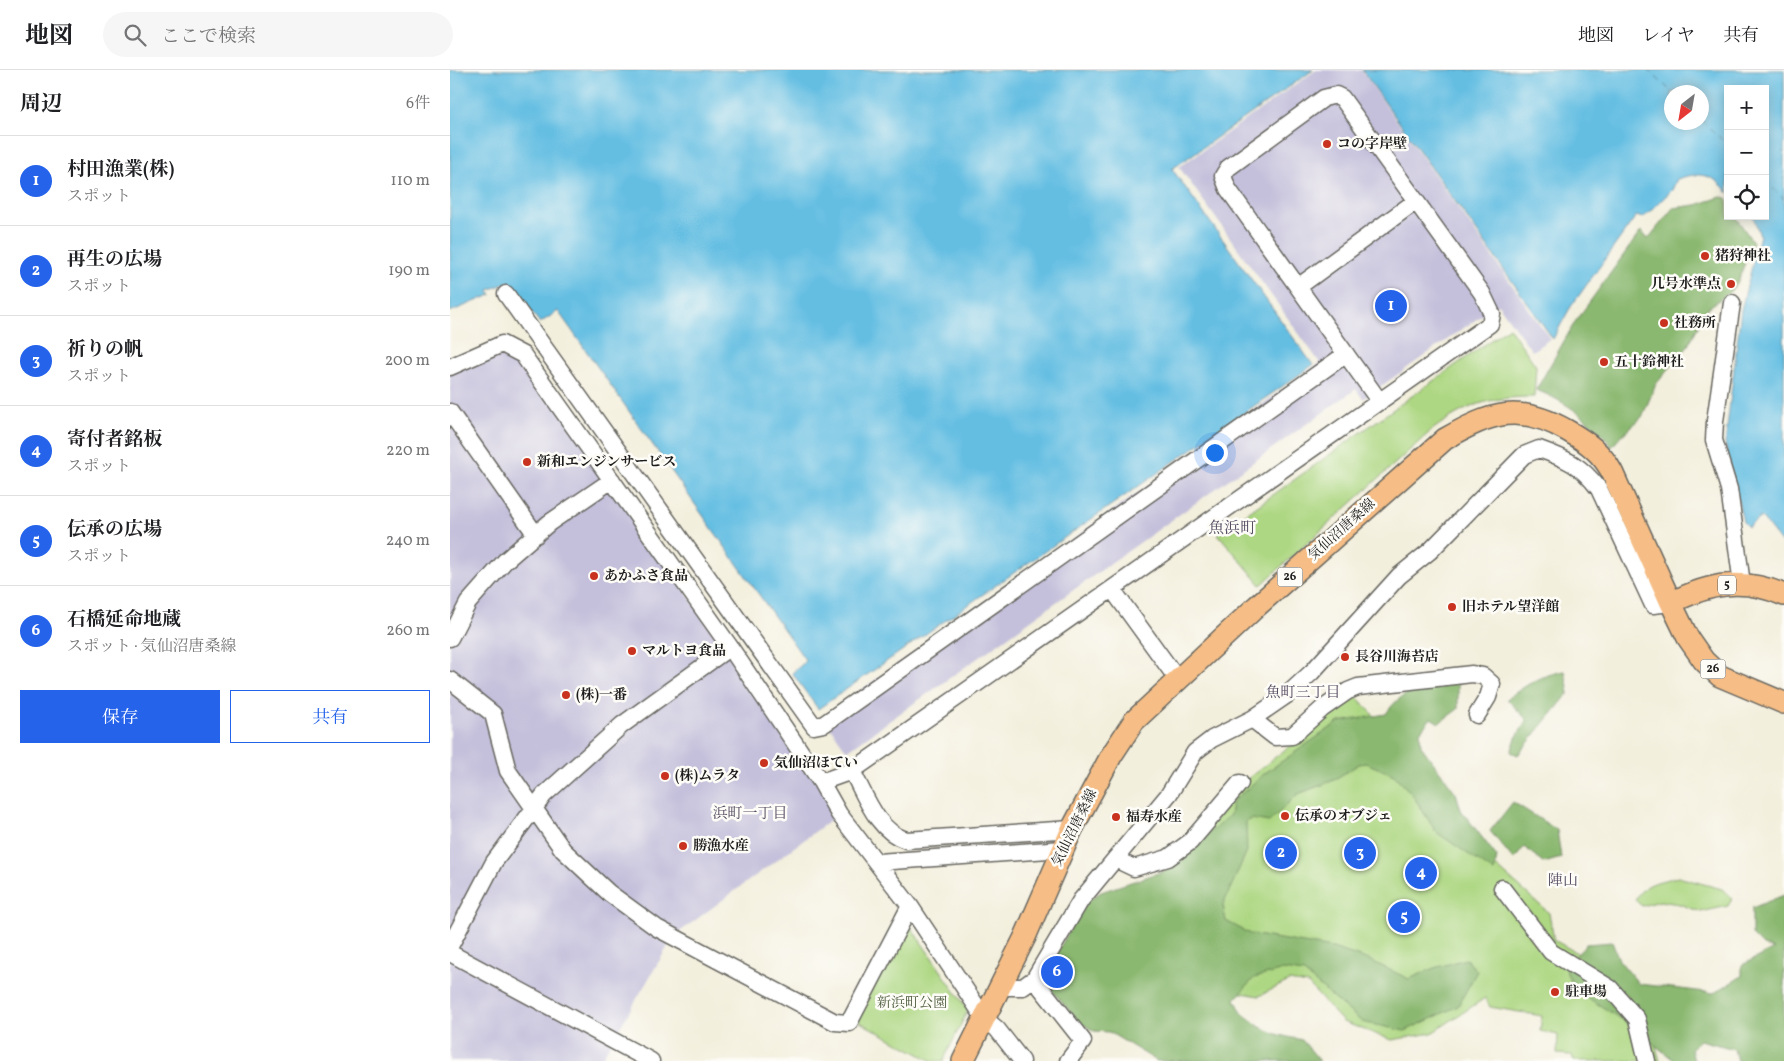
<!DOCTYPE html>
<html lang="ja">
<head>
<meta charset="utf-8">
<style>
	:root { --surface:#fff; --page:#f6f6f6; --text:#202124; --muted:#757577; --line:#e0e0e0; --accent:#2563eb }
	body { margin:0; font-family:Vollkorn,"Noto Serif JP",serif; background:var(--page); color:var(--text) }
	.controls { position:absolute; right:15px; top:15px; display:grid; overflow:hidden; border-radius:0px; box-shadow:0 2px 12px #0003 }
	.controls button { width:45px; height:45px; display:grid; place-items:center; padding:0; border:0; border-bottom:1px solid var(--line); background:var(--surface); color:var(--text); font:25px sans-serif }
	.compass { position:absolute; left:1214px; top:15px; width:45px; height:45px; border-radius:50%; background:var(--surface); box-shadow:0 2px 12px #0003; rotate:211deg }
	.you { position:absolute; left:764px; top:382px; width:18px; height:18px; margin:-12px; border:4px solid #fff; border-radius:50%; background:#1a73e8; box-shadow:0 0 0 8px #1a73e833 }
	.badge { display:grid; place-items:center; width:32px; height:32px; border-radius:50%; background:var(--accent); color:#fff; font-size:16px; font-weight:700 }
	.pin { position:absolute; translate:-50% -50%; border:2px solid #fff; box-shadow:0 1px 5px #0006 }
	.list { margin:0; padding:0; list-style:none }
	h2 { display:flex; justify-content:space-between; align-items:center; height:65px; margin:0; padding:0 20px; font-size:21px }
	h2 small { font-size:16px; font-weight:400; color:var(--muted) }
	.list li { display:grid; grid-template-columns:32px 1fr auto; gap:15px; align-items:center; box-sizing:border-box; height:90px; padding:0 20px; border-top:1px solid var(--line) }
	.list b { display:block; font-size:19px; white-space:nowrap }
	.list p { margin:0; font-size:16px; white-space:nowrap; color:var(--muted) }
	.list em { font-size:16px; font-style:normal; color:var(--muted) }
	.actions { display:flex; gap:10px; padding:15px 20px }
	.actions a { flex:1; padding:11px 0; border:1px solid var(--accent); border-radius:0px; text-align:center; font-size:18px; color:var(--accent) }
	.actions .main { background:var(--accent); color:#fff }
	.icon { flex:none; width:28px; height:28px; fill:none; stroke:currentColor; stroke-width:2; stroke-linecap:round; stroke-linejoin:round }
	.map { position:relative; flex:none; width:1334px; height:991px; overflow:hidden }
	header { display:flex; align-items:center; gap:30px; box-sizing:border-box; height:70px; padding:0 25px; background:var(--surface); border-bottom:1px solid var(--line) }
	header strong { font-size:24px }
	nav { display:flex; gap:28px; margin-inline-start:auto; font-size:18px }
	.search { width:350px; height:45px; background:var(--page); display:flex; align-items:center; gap:12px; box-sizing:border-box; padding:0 18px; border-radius:28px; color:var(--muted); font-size:19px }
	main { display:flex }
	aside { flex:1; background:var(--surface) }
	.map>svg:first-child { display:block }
	.industrial { fill:#c4c0db }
	.green { fill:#add782; stroke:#647a4f }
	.forest { fill:#8ab870; stroke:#536a46 }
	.water { fill:#64bee2; stroke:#406d7f; fill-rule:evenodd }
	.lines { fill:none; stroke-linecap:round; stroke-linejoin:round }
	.ferry { stroke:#395d6b; stroke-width:1; stroke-dasharray:6 5; stroke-linecap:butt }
	.minor-casing { stroke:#676660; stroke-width:19 }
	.major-casing { stroke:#676660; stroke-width:24 }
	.minor { stroke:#fff; stroke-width:16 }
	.major { stroke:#f6be86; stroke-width:21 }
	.poi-dot { fill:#c8321e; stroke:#fdfcf7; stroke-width:2 }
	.labels { text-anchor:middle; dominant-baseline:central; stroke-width:5; stroke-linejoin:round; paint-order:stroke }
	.shield { fill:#fdfcf7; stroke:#605f5e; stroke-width:1 }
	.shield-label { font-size:12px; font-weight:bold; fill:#1c1c1c }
	.poi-label { font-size:14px; font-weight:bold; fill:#1c1c1c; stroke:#fdfcf7; text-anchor:start }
	.street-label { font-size:14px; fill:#1c1c1c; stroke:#fdfcf7 }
	.park-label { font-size:14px; fill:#4f5d40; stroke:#fdfcf7 }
	.neighbourhood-label { font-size:15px; fill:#564d63; stroke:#fdfcf7 }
	.quarter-label { font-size:16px; fill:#564d63; stroke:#fdfcf7 }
</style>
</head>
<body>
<header>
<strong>地図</strong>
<div class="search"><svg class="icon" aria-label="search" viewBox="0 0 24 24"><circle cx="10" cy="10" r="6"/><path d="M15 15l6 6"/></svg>ここで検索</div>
<nav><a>地図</a><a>レイヤ</a><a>共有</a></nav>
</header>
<main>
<aside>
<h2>周辺<small>6件</small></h2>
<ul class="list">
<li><span class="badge">1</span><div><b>村田漁業(株)</b><p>スポット</p></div><em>110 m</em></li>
<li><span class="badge">2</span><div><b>再生の広場</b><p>スポット</p></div><em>190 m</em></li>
<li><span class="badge">3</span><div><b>祈りの帆</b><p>スポット</p></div><em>200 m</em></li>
<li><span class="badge">4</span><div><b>寄付者銘板</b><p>スポット</p></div><em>220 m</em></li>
<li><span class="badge">5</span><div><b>伝承の広場</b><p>スポット</p></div><em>240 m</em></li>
<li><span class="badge">6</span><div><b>石橋延命地蔵</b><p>スポット · 気仙沼唐桑線</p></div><em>260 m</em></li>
</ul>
<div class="actions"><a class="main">保存</a><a>共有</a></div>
</aside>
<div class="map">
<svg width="1334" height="991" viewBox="0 0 1334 991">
	<rect width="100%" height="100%" fill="#fdfcf7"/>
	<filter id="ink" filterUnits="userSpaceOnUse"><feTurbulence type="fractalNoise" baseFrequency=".02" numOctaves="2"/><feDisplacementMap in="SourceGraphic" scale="10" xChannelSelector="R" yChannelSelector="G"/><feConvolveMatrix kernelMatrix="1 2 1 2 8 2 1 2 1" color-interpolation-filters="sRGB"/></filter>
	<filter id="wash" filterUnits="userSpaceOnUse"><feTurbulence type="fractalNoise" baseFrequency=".0096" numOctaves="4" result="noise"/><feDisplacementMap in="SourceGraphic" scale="20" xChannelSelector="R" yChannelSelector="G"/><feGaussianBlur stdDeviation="1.12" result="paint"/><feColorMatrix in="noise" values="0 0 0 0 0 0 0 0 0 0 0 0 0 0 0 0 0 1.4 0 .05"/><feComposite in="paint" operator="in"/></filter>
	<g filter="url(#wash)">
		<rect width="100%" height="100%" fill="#f3efdd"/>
		<path class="industrial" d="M866,0H911L1100,269L1082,281L1048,234L913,329L906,319L397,681L373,647L870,293L729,97Z
			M52,274L73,285L389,744L224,866L150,991H0V296Z"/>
		<path class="green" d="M1059,257L1086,296L1084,327C1039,327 1018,334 982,360L811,515L768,464Z
			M905,625L963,687L1040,791L1099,843L1104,870L1173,909L1203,966L1210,991H1124L1122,985L1107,984L1108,965L1090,961L1092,946L1040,937L1035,928L982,963L942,970L893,952L858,914L839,911L809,926L746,915L734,790L796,710Z
			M1228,807L1272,819L1282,828L1278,836L1251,842L1229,834L1210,831L1192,836L1185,830C1193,813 1210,811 1228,807Z
			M460,856L518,940L493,991H482L406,950L452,859Z"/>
		<path class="forest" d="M1271,127L1277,128L1278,146H1285L1303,172L1288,211L1280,222L1258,238L1236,279L1206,314L1192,347L1170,367L1162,377C1144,352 1116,331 1086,320L1125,252L1191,161L1198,169L1223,138L1246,135Z
			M1115,601L1119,623L1068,685L1061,682L1066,668L1077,650L1057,629C1074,616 1093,604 1115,601Z
			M1008,612V639L989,653L981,648L970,662L971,676L1006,723L1011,740L1047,787L1044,802L986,762L962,724L944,705L916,693L909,694L882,711L848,724L819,752L802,749L796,752L797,781L773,835L776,851L800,864L883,878L919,890L959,909L984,898L1016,889L1027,901L1008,936L955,961L912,952L854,903L833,900L804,908L785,929L792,943L810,957L829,965L852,970L870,991H707L659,962L644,961L629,952L598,916L597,900L636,832L651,822L717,800L780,745L782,732L815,703L889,652L936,644C953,616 979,618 1008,612Z
			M1063,732L1107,760L1111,788L1094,793L1074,777L1064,790L1040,761Z
			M1334,825V991H1287L1284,979L1250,970L1241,979L1244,991H1225L1176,952L1124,919L1115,899L1136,874L1162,872L1169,890L1189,914L1264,923L1292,906V895L1324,879L1313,876L1302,865V838Z"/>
		<path class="water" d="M0,0H863L722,99L863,295L368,639L342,603L356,591L108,241L90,253L59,212L39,220L41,225L0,242Z
			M912,0H1334V476L1311,447L1298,457L1293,452L1275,374L1291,240L1310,165L1303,146H1315V19H1278V123C1264,103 1248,102 1227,109L1222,120L1193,148L1186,146L1120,238L1103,269ZM1222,22H1252V52H1222Z"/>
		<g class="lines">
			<path class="ferry" d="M1198,0L1222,22
				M1252,51L1278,75
				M1315,111L1334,129"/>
		</g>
	</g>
	<g filter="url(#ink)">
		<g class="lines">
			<g class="minor-casing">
				<path id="minor" d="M848,217L966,131
					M56,224L364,656L374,654L896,284
					M1282,233L1265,351L1264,370L1279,419L1292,514
					M0,297L52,274L73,285L280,577L371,712L389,744L460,836L535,949L547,959L572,991
					M0,342L86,465
					M662,519L728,610
					M0,568L18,533L55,491L99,453L162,410
					M0,610L43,644L58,701L113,780L159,823L207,858L385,952L399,953L460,836
					M802,649L825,667L842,666L872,639L898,621L908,617L1022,604L1033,606L1042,614L1038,627L1027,645
					M402,701C416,727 427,761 456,770L622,759
					M371,712L402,701L1040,254L1042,244L1032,223L892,28L886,25L874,28L778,98L773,106L778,119L930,332
					M665,789L684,798L718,788L740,772L790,713
					M428,792L613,779
					M1052,818L1101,882L1160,918L1187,949L1197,991
					M0,876L44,792L94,725L172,655L280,577
					M0,883L201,991
					M584,909L633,971L618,991
					M551,917H573L584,909L631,830L719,724L745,682L762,669L802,649L837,625L862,602L949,506L980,481L1074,385L1089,379C1117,389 1131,395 1149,419L1203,535L1221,533"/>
			</g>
			<g class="major-casing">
				<path id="major" d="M1221,533C1260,513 1293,507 1334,525
					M513,991L575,867L622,759L661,686L684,651L807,536L995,369C1042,342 1069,333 1118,361C1137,372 1151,382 1162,402L1221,533L1238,568L1254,591L1270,606L1334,633"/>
			</g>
			<use href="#minor" class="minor"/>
			<use href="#major" class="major"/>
		</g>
	</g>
	<g class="poi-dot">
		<circle cx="877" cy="74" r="5"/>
		<circle cx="1255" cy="186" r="5"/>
		<circle cx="1281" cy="214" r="5"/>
		<circle cx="1214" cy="253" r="5"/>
		<circle cx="1154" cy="292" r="5"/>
		<circle cx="77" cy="392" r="5"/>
		<circle cx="144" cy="506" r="5"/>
		<circle cx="1002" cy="537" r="5"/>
		<circle cx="182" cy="581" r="5"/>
		<circle cx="895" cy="587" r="5"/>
		<circle cx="116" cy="625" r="5"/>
		<circle cx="314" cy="693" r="5"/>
		<circle cx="215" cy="706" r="5"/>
		<circle cx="835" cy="746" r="5"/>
		<circle cx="666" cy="747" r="5"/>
		<circle cx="233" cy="776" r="5"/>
		<circle cx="1105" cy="922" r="5"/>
	</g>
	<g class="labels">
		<g class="shield">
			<rect x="827.5" y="497.5" width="25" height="19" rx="4"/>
			<rect x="1268" y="505.5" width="18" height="19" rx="4"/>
			<rect x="1250.5" y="589.5" width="25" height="19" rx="4"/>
		</g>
		<g class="shield-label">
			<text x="840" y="507">26</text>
			<text x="1277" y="515">5</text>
			<text x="1263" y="599">26</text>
		</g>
		<g class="poi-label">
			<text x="887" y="74">コの字岸壁</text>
			<text x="1265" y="186">猪狩神社</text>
			<text x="1271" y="214" text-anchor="end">几号水準点</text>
			<text x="1224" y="253">社務所</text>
			<text x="1164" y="292">五十鈴神社</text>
			<text x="87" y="392">新和エンジンサービス</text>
			<text x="154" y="506">あかふさ食品</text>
			<text x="1012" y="537">旧ホテル望洋館</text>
			<text x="192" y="581">マルトヨ食品</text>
			<text x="905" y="587">長谷川海苔店</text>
			<text x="126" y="625">(株)一番</text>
			<text x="324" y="693">気仙沼ほてい</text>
			<text x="225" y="706">(株)ムラタ</text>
			<text x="845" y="746">伝承のオブジェ</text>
			<text x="676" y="747">福寿水産</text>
			<text x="243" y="776">勝漁水産</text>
			<text x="1115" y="922">駐車場</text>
		</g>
		<g class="street-label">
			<text transform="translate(892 460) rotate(-42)">気仙沼唐桑線</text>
			<text transform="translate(625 758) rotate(-64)">気仙沼唐桑線</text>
		</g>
		<g class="park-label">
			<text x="462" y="933">新浜町公園</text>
		</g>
		<g class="neighbourhood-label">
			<text x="853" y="623">魚町三丁目</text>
			<text x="300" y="744">浜町一丁目</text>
			<text x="1113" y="811">陣山</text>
		</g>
		<g class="quarter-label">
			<text x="782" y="459">魚浜町</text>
		</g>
	</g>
</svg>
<div class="controls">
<button>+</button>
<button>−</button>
<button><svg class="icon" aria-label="locate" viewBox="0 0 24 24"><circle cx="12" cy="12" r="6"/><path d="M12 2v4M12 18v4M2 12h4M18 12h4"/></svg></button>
</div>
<svg class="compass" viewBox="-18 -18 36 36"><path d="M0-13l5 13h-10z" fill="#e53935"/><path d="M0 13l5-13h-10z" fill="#757577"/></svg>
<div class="you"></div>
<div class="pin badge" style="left:941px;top:236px">1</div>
<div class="pin badge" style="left:831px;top:783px">2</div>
<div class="pin badge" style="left:910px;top:783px">3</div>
<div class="pin badge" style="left:971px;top:803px">4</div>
<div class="pin badge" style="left:954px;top:847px">5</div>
<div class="pin badge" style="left:607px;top:902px">6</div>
</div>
</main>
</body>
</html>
